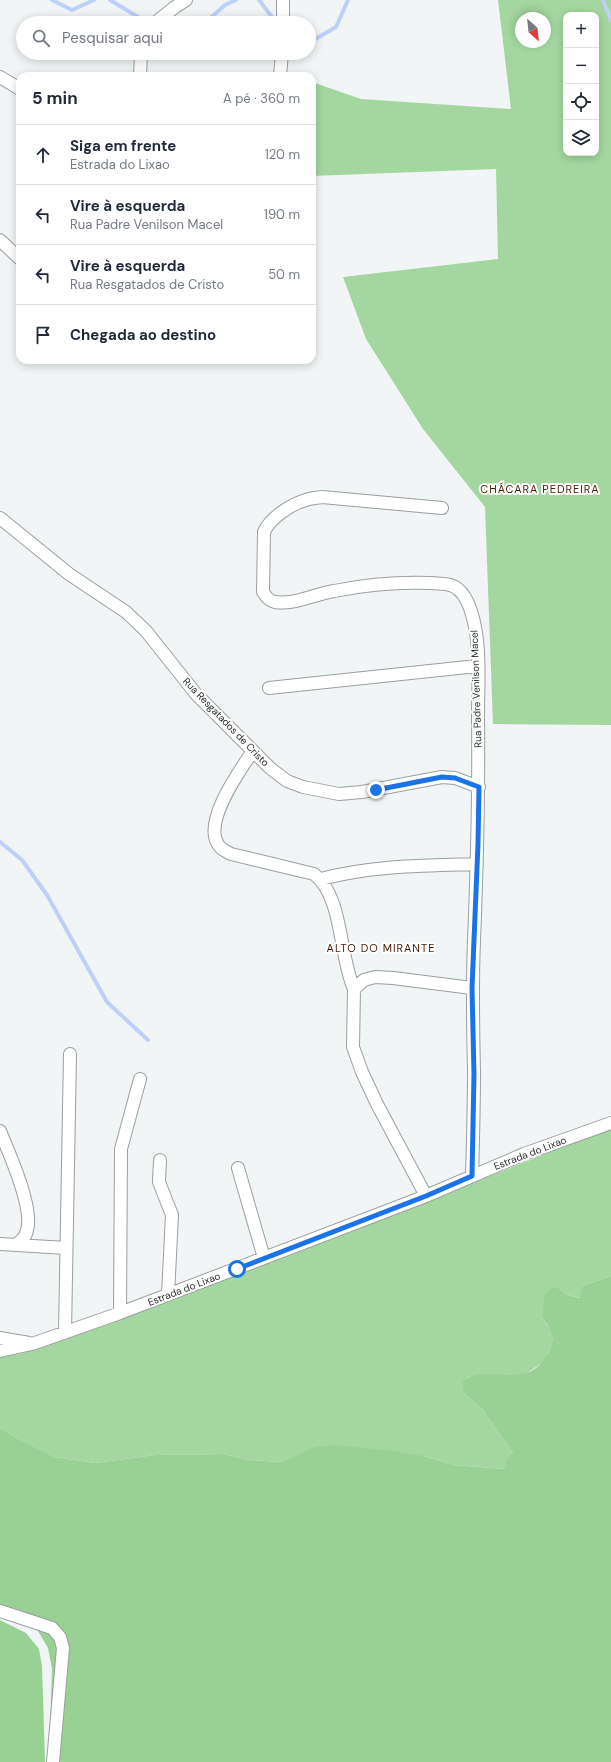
<!DOCTYPE html>
<html lang="pt">
<head>
<meta charset="utf-8">
<style>
	:root { --surface:#fff; --page:#f2f2f3; --text:#1f2937; --muted:#747a83; --line:#e0e1e3 }
	body { margin:0; font-family:"DM Sans",sans-serif; background:var(--page); color:var(--text) }
	.controls { position:absolute; right:12px; top:12px; display:grid; overflow:hidden; border-radius:8px; box-shadow:0 2px 10px #0003 }
	.controls button { width:36px; height:36px; display:grid; place-items:center; padding:0; border:0; border-bottom:1px solid var(--line); background:var(--surface); color:var(--text); font:20px sans-serif }
	.compass { position:absolute; left:515px; top:12px; width:36px; height:36px; border-radius:50%; background:var(--surface); box-shadow:0 2px 10px #0003; rotate:153deg }
	.stop { position:absolute; width:12px; height:12px; margin:-9px; border:3px solid #1a73e8; border-radius:50%; background:#fff }
	.stop.end { background:#1a73e8; border-color:#fff; box-shadow:0 1px 4px #0008 }
	.list { margin:0; padding:0; list-style:none }
	h2 { display:flex; justify-content:space-between; align-items:center; height:52px; margin:0; padding:0 16px; font-size:17px }
	h2 small { font-size:13px; font-weight:400; color:var(--muted) }
	.list li { display:grid; grid-template-columns:26px 1fr auto; gap:12px; align-items:center; box-sizing:border-box; height:60px; padding:0 16px; border-top:1px solid var(--line) }
	.list b { display:block; font-size:15px; white-space:nowrap }
	.list p { margin:0; font-size:13px; white-space:nowrap; color:var(--muted) }
	.list em { font-size:13px; font-style:normal; color:var(--muted) }
	.icon { flex:none; width:22px; height:22px; fill:none; stroke:currentColor; stroke-width:2; stroke-linecap:round; stroke-linejoin:round }
	.map { position:relative; flex:none; width:611px; height:1762px; overflow:hidden }
	.search { position:absolute; background:var(--surface); box-shadow:0 2px 10px #0003; left:16px; top:16px; width:300px; height:44px; display:flex; align-items:center; gap:10px; box-sizing:border-box; padding:0 14px; border-radius:22px; color:var(--muted); font-size:15px }
	.panel { position:absolute; background:var(--surface); box-shadow:0 2px 10px #0003; left:16px; top:72px; width:300px; height:292px; border-radius:12px }
	.map>svg:first-child { display:block }
	.green { fill:#a4d7a0; fill-rule:evenodd }
	.forest { fill:#99d195 }
	.lines { fill:none; stroke-linecap:round; stroke-linejoin:round }
	.stream { stroke:#becff9; stroke-width:4 }
	.minor-casing { stroke:#9b9f9f; stroke-width:14 }
	.minor { stroke:#fff; stroke-width:12 }
	.route { stroke:#1a73e8; stroke-width:5 }
	.labels { text-anchor:middle; dominant-baseline:central; stroke-width:4; stroke-linejoin:round; paint-order:stroke }
	.street-label { font-size:10px; fill:#2b2c2c; stroke:#fff }
	.neighbourhood-label { font-size:11px; letter-spacing:1px; fill:#491c00; stroke:#fff }
</style>
</head>
<body>
<div class="map">
<svg width="611" height="1762" viewBox="0 0 611 1762">
	<rect width="100%" height="100%" fill="#f1f5f6"/>
	<path class="green" d="M498,0H611V725L493,724L485,507L423,429L366,339L343,277L498,259L496,169L312,176V82L361,99L511,109ZM566,15H596V153H566ZM521,18H545V42H521Z
		M611,1127V1276L582,1286L581,1298L567,1295L556,1286L542,1318L552,1332V1344L544,1362L522,1376L485,1375L468,1377L463,1392L482,1409L513,1453L505,1469L454,1465L424,1456L298,1455L281,1462L250,1460L223,1454L155,1455L95,1463L55,1457L17,1438L0,1428V1357L21,1354C219,1283 416,1207 611,1127Z"/>
	<path class="forest" d="M611,1276V1762H49L52,1669L48,1648L38,1631L23,1617L0,1607V1428L17,1438L55,1457L95,1463L155,1455L223,1454L250,1460L281,1462L315,1447L332,1445L387,1450L424,1456L454,1465L505,1469L506,1459L513,1453L482,1409L463,1392V1381C488,1361 528,1395 549,1351C556,1337 551,1329 542,1318L545,1293L556,1286L567,1295L580,1298L582,1286Z
		M0,1620L26,1633L39,1649L42,1666L45,1762H0Z"/>
	<g class="lines">
		<path class="stream" d="M52,0L72,10L94,0
			M110,0L143,20
			M259,0L275,21
			M603,0L611,20
			M205,23L225,5L236,0
			M309,39L312,41L336,27L348,0
			M0,842L22,860L47,895L107,1002L148,1040"/>
		<g class="minor-casing">
			<path id="minor" d="M283,0V23
				M155,23L175,7L186,0
				M140,76L141,53
				M280,76L282,53
				M0,77L20,89
				M0,240L20,259
				M442,508L322,497C317,498 311,498 306,500C291,504 270,518 264,532L263,592C266,597 269,601 275,602C294,605 315,594 334,591C370,584 408,581 445,584C462,585 469,602 473,618C481,648 478,686 478,717C479,792 477,866 474,941C472,985 473,1028 474,1072C474,1107 473,1142 472,1176
				M0,518L69,574L126,612L146,631L196,694L270,768L287,781L303,787L339,794L362,792L442,777L455,778L479,787
				M269,688L477,666
				M253,751C240,770 200,825 220,847C223,850 227,852 231,854L314,874C343,896 339,956 354,989
				M321,879C374,865 423,866 477,864
				M0,1131C9,1153 34,1208 27,1230C26,1237 21,1241 16,1245
				M160,1160L159,1182L172,1215L168,1295
				M238,1168L264,1258
				M426,1196L377,1104L362,1072L353,1047L354,989L364,980L375,977L393,978L472,988
				M0,1244L66,1248
				M120,1313L121,1149L140,1079
				M65,1332L70,1054
				M0,1338L29,1343
				M0,1351L32,1344L120,1313L426,1196L524,1154L611,1123
				M0,1611L52,1628L60,1637L63,1648L53,1762"/>
		</g>
		<use href="#minor" class="minor"/>
	</g>
	<g class="lines">
		<path class="route" d="M237,1269L426,1196L472,1176L474,1074L472,988L478,844L479,787L455,778L442,777L376,790"/>
	</g>
	<g class="labels">
		<g class="street-label">
			<text transform="translate(476 689) rotate(-92)">Rua Padre Venilson Macel</text>
			<text transform="translate(226 722) rotate(46)">Rua Resgatados de Cristo</text>
			<text transform="translate(530 1153) rotate(-21)">Estrada do Lixao</text>
			<text transform="translate(184 1289) rotate(-21)">Estrada do Lixao</text>
		</g>
		<g class="neighbourhood-label">
			<text x="540" y="489">CHÁCARA PEDREIRA</text>
			<text x="381" y="948">ALTO DO MIRANTE</text>
		</g>
	</g>
</svg>
<div class="controls">
<button>+</button>
<button>−</button>
<button><svg class="icon" aria-label="locate" viewBox="0 0 24 24"><circle cx="12" cy="12" r="6"/><path d="M12 2v4M12 18v4M2 12h4M18 12h4"/></svg></button>
<button><svg class="icon" aria-label="layers" viewBox="0 0 24 24"><path d="M12 4l9 5-9 5-9-5zM3 14l9 5 9-5"/></svg></button>
</div>
<svg class="compass" viewBox="-18 -18 36 36"><path d="M0-13l5 13h-10z" fill="#e53935"/><path d="M0 13l5-13h-10z" fill="#747a83"/></svg>
<div class="stop" style="left:237px;top:1269px"></div>
<div class="stop end" style="left:376px;top:790px"></div>
<div class="search"><svg class="icon" aria-label="search" viewBox="0 0 24 24"><circle cx="10" cy="10" r="6"/><path d="M15 15l6 6"/></svg>Pesquisar aqui</div>
<section class="panel">
<h2>5 min<small>A pé · 360 m</small></h2>
<ul class="list">
<li><svg class="icon" aria-label="ahead" viewBox="0 0 24 24"><path d="M12 20V5M6 11l6-6 6 6"/></svg><div><b>Siga em frente</b><p>Estrada do Lixao</p></div><em>120 m</em></li>
<li><svg class="icon" aria-label="left" viewBox="0 0 24 24"><path d="M17 20v-9H6M10 6l-5 5 5 5"/></svg><div><b>Vire à esquerda</b><p>Rua Padre Venilson Macel</p></div><em>190 m</em></li>
<li><svg class="icon" aria-label="left" viewBox="0 0 24 24"><path d="M17 20v-9H6M10 6l-5 5 5 5"/></svg><div><b>Vire à esquerda</b><p>Rua Resgatados de Cristo</p></div><em>50 m</em></li>
<li><svg class="icon" aria-label="arrive" viewBox="0 0 24 24"><path d="M6 21V4h12l-3 4 3 4H6"/></svg><div><b>Chegada ao destino</b></div></li>
</ul>
</section>
</div>
</body>
</html>
